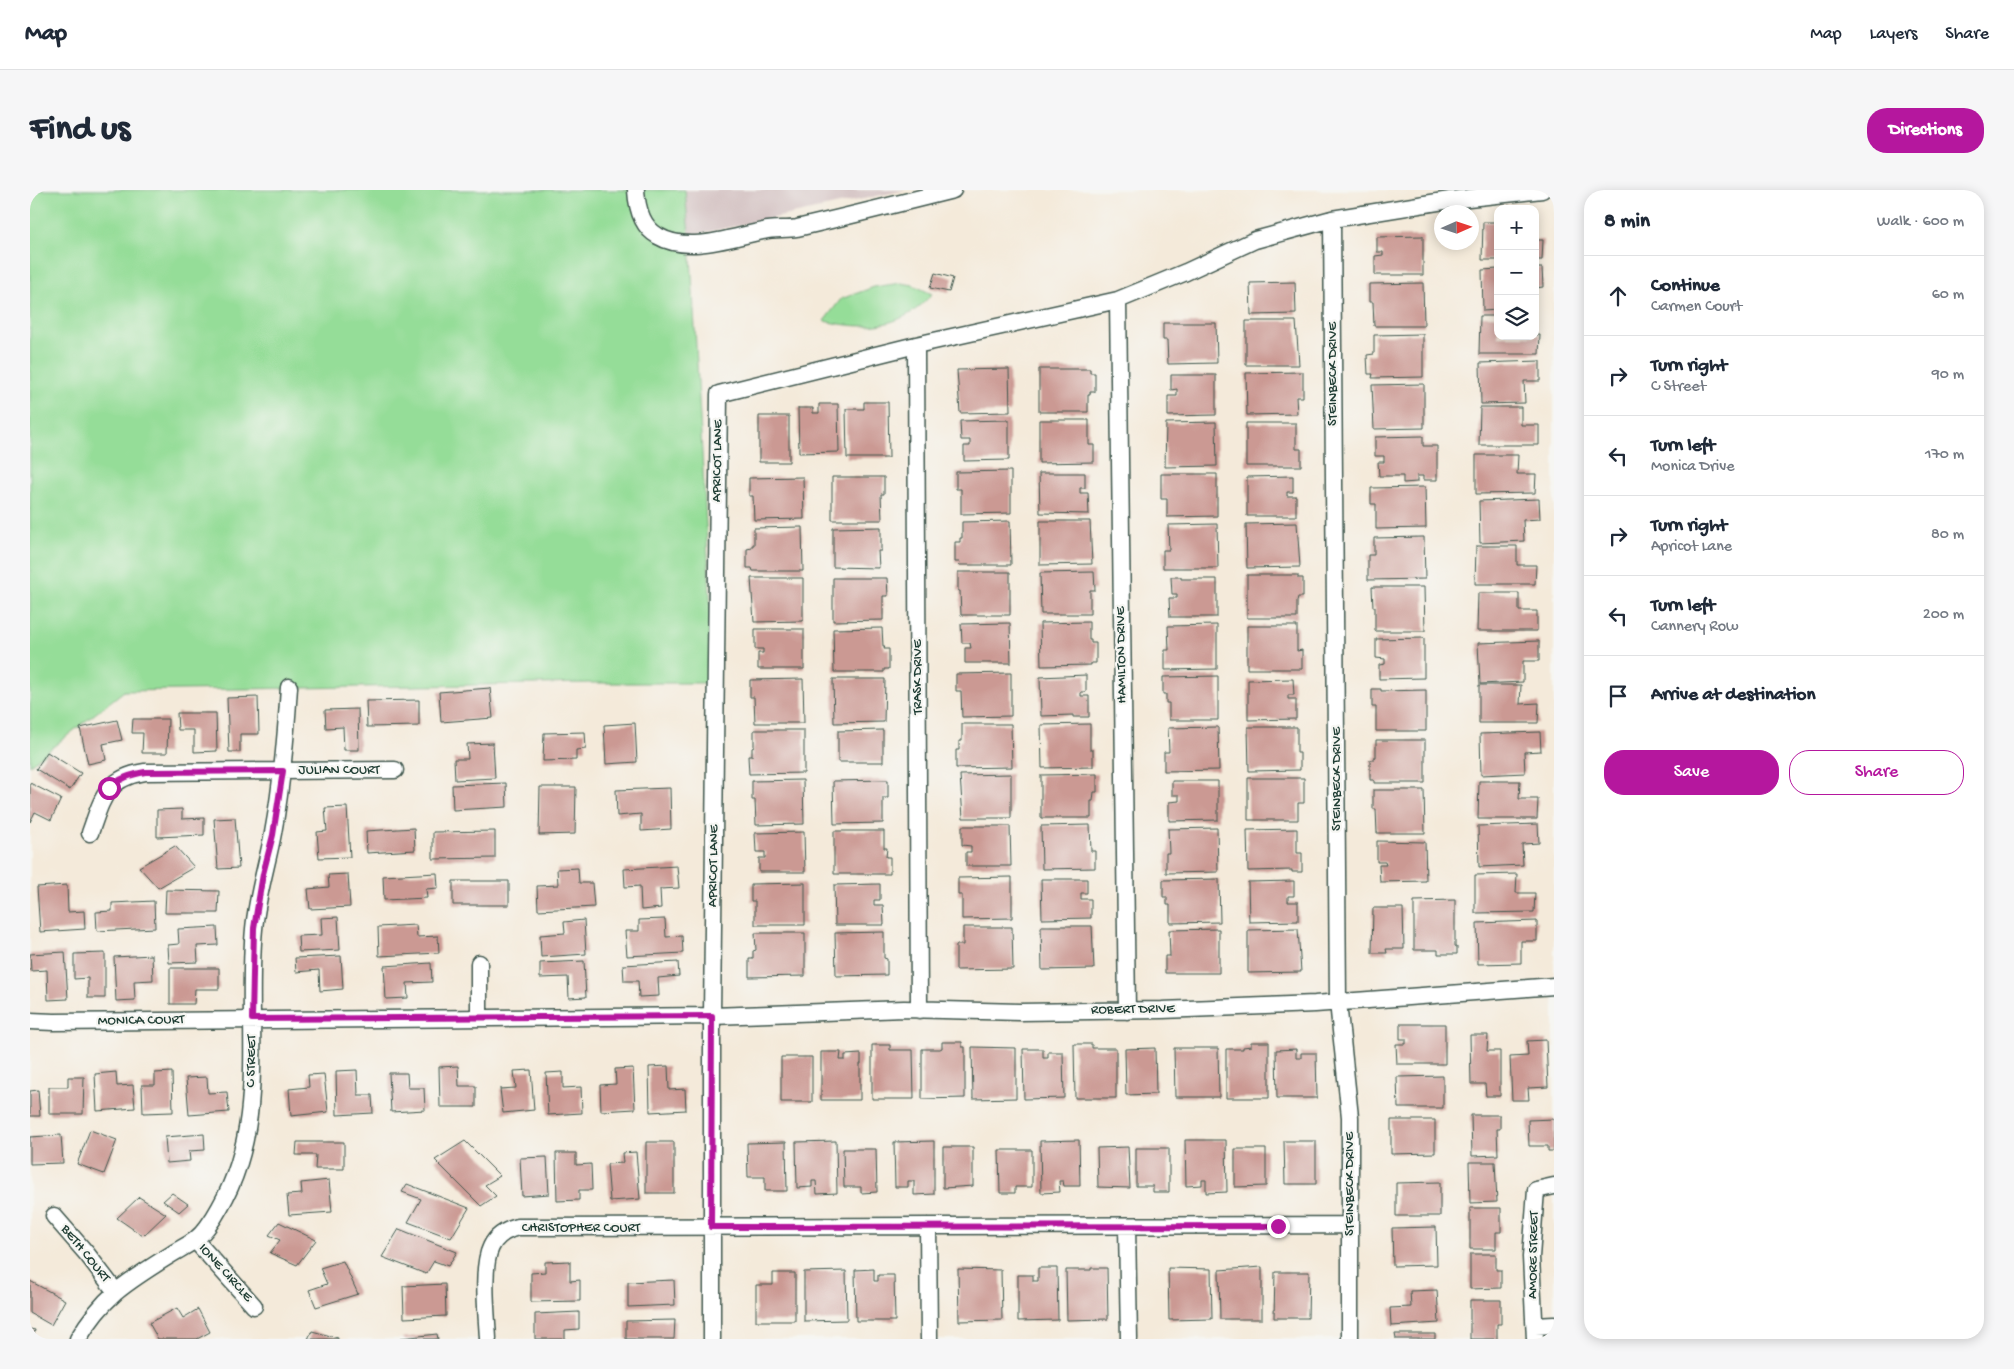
<!DOCTYPE html>
<html lang="en">
<head>
<meta charset="utf-8">
<style>
	:root { --surface:#fff; --page:#f6f6f7; --text:#1f2937; --muted:#747a83; --line:#e0e1e3; --accent:#b5179e }
	body { margin:0; font-family:"Gochi Hand",sans-serif; background:var(--page); color:var(--text) }
	.controls { position:absolute; right:15px; top:15px; display:grid; overflow:hidden; border-radius:10px; box-shadow:0 2px 12px #0003 }
	.controls button { width:45px; height:45px; display:grid; place-items:center; padding:0; border:0; border-bottom:1px solid var(--line); background:var(--surface); color:var(--text); font:25px sans-serif }
	.compass { position:absolute; left:1404px; top:15px; width:45px; height:45px; border-radius:50%; background:var(--surface); box-shadow:0 2px 12px #0003; rotate:87deg }
	.stop { position:absolute; width:15px; height:15px; margin:-11px; border:4px solid #b5179e; border-radius:50%; background:#fff }
	.stop.end { background:#b5179e; border-color:#fff; box-shadow:0 1px 5px #0008 }
	.list { margin:0; padding:0; list-style:none }
	h2 { display:flex; justify-content:space-between; align-items:center; height:65px; margin:0; padding:0 20px; font-size:21px }
	h2 small { font-size:16px; font-weight:400; color:var(--muted) }
	.list li { display:grid; grid-template-columns:32px 1fr auto; gap:15px; align-items:center; box-sizing:border-box; height:80px; padding:0 20px; border-top:1px solid var(--line) }
	.list b { display:block; font-size:19px; white-space:nowrap }
	.list p { margin:0; font-size:16px; white-space:nowrap; color:var(--muted) }
	.list em { font-size:16px; font-style:normal; color:var(--muted) }
	.actions { display:flex; gap:10px; padding:15px 20px }
	.actions a { flex:1; padding:11px 0; border:1px solid var(--accent); border-radius:20px; text-align:center; font-size:18px; color:var(--accent) }
	.actions .main { background:var(--accent); color:#fff }
	.icon { flex:none; width:28px; height:28px; fill:none; stroke:currentColor; stroke-width:2; stroke-linecap:round; stroke-linejoin:round }
	.map { position:relative; flex:none; width:1524px; height:1149px; overflow:hidden; border-radius:20px }
	header { display:flex; align-items:center; gap:30px; box-sizing:border-box; height:70px; padding:0 25px; background:var(--surface); border-bottom:1px solid var(--line) }
	header strong { font-size:24px }
	nav { display:flex; gap:28px; margin-inline-start:auto; font-size:18px }
	.intro { display:flex; align-items:center; justify-content:space-between; box-sizing:border-box; height:120px; padding:0 30px }
	h1 { margin:0; font-size:35px }
	.button { padding:12px 22px; border-radius:20px; background:var(--accent); color:#fff; font-size:18px; font-weight:700 }
	main { display:flex; gap:30px; padding:0 30px }
	aside { flex:1; background:var(--surface); border-radius:20px; box-shadow:0 2px 12px #0003 }
	.map>svg:first-child { display:block }
	.industrial { fill:#d2bfc0 }
	.grass { fill:#95dd98; stroke:#5a8d66 }
	.building { fill:#cb9993 }
	.lines { fill:none; stroke-linecap:round; stroke-linejoin:round }
	.minor-casing { stroke:#3f574d; stroke-width:19 }
	.minor { stroke:#fff; stroke-width:16 }
	.route { stroke:#b5179e; stroke-width:6 }
	.labels { text-anchor:middle; dominant-baseline:central; stroke-width:4.5; stroke-linejoin:round; paint-order:stroke }
	.street-label { font-size:14px; fill:#1f3d34; stroke:#f6f6f2 }
</style>
</head>
<body>
<header>
<strong>Map</strong>
<nav><a>Map</a><a>Layers</a><a>Share</a></nav>
</header>
<div class="intro"><h1>Find us</h1><a class="button">Directions</a></div>
<main>
<div class="map">
<svg width="1524" height="1149" viewBox="0 0 1524 1149">
	<rect width="100%" height="100%" fill="#f6f6f2"/>
	<filter id="ink" filterUnits="userSpaceOnUse"><feTurbulence type="fractalNoise" baseFrequency=".02" numOctaves="2"/><feDisplacementMap in="SourceGraphic" scale="10" xChannelSelector="R" yChannelSelector="G"/><feConvolveMatrix kernelMatrix="1 2 1 2 8 2 1 2 1" color-interpolation-filters="sRGB"/></filter>
	<filter id="wash" filterUnits="userSpaceOnUse"><feTurbulence type="fractalNoise" baseFrequency=".0096" numOctaves="4" result="noise"/><feDisplacementMap in="SourceGraphic" scale="20" xChannelSelector="R" yChannelSelector="G"/><feGaussianBlur stdDeviation="1.12" result="paint"/><feColorMatrix in="noise" values="0 0 0 0 0 0 0 0 0 0 0 0 0 0 0 0 0 1.4 0 .05"/><feComposite in="paint" operator="in"/></filter>
	<g filter="url(#wash)">
		<rect width="100%" height="100%" fill="#f4eada"/>
		<path class="industrial" d="M616,0H875L621,54Z"/>
		<path class="grass" d="M0,0H655L661,67L685,493H562L94,501L0,575Z
			M871,93L883,95L902,104C897,109 891,116 885,120C857,140 825,138 794,131L811,109L844,97Z"/>
		<g id="blocks">
			<path class="building" d="M1453,32H1468V70H1452Z
				M1393,46V85H1345V66L1353,65V62H1347V47Z
				M1505,50H1513L1512,70H1505Z
				M1505,78H1512L1513,97L1505,98Z
				M1468,79V120L1453,121L1452,80Z
				M905,83L923,88L919,102L900,98Z
				M1265,92L1266,124L1221,125L1220,93Z
				M1393,93L1394,136H1344L1343,112H1339V94Z
				M1450,126H1468V146H1505V145H1510L1509,164H1449Z
				M1216,131H1266L1269,175H1216Z
				M1133,133H1186L1187,173L1138,174L1137,150H1133Z
				M1393,144V187L1342,188L1343,184H1338L1337,165L1344,164V145Z
				M1510,171V191H1494L1495,213L1451,214L1450,173Z
				M979,179L980,222L930,223L927,180Z
				M1009,179H1060V183H1065V202H1060V205H1058V222H1009Z
				M1273,182V207H1266L1267,224L1217,225L1216,183Z
				M1141,185H1186V225L1138,226V206H1147V199L1141,200Z
				M1394,194V238L1344,239L1342,195Z
				M834,212H858L859,268H817L816,219H834Z
				M789,214H808L809,262L769,263L768,218H783V223H789Z
				M1450,217H1491V235H1509V255H1449Z
				M729,226H759V272H729Z
				M979,230V270L934,271V256H940V250H931L930,231Z
				M1009,230H1059V255H1064V272L1009,273Z
				M1186,232L1187,276L1135,277L1136,233Z
				M1216,233H1266V259H1271V276H1216Z
				M1393,246V256H1407V290H1393V286H1387V292L1373,293V286H1349L1348,272H1354V266H1345V247Z
				M1446,265H1488L1487,284H1506L1505,303L1446,304Z
				M981,281V323L931,324V299H926V282Z
				M1009,283H1055V298H1050V303H1058L1059,324L1010,323Z
				M1131,284H1187V326L1137,327V309H1131Z
				M1263,286V302H1257V306H1266V326H1217V287Z
				M773,287L774,329L724,330L723,306H719V288Z
				M802,287H854V304H851L852,330H802Z
				M1395,297L1396,338L1346,339V314H1341V298Z
				M1509,309L1510,329L1493,330L1494,351L1450,353L1449,311Z
				M980,331L981,375H929L930,372H925V352H930V348H932V332Z
				M1010,331H1060L1062,374L1010,375Z
				M1267,333L1270,377L1217,378L1216,334Z
				M1187,334L1188,378H1133V360H1139L1138,335Z
				M772,337L773,381H723L722,378H717V359L722,358V355H724V338Z
				M851,337V361H848L849,378L803,377V338Z
				M1394,347L1395,389L1338,390V365H1344V348Z
				M1446,356H1487V375H1506L1505,394H1445Z
				M928,382H980V425H931L930,401H928Z
				M1064,382L1065,400H1060V424H1011L1010,383Z
				M1217,385H1268V388H1273V407H1268L1267,411V428H1217Z
				M1141,387H1151V389H1187V427H1140L1139,408H1147V404H1142Z
				M721,388H773V431L724,432Z
				M803,388H857L858,406H853V430L803,431Z
				M1342,397H1394L1395,441H1345V417H1343Z
				M1448,403H1489V421H1507V441H1447Z
				M1059,432V450H1061V453H1066V473H1061V475L1011,476L1010,433Z
				M980,433L981,473H935V458H941L940,453H932L931,434Z
				M1187,435V479L1135,480V460H1139L1138,436Z
				M1217,436H1267V461L1272,460V479H1217Z
				M852,438L853,456H855L854,459H859V479H854V482H804L803,439Z
				M725,439H774V479H728V463H733V459H725Z
				M1394,448V488L1349,489V475L1355,474V469L1346,468V449Z
				M1509,451V471H1493V492L1450,494L1448,453Z
				M981,483V526L932,527L931,501H926V484Z
				M1056,485V502H1051V506H1059V527H1043V525L1011,526L1010,487Z
				M1188,486V530H1139V513H1136V504H1133V487Z
				M773,489L774,533H725L724,507H720V490Z
				M803,489H855L854,532L804,533Z
				M1263,489L1264,505H1258V509H1266V529L1218,530V490Z
				M1449,495H1491L1490,514L1509,513L1508,533H1449Z
				M460,498L463,528L411,532L409,502Z
				M1342,499H1351V501L1396,500V541H1346V517H1342Z
				M228,507L229,544H210V562H199L197,508Z
				M389,510V536L337,537L336,511Z
				M328,519L329,560H314L313,537L296,538L295,520Z
				M147,523H186L187,561L164,562V540H148Z
				M103,529H138L137,563H112L113,543H102Z
				M87,530L92,550L73,554L76,570L58,574L50,538Z
				M605,533L607,572L576,574L574,535Z
				M932,534H981L982,577L926,578V560H929V551H932Z
				M1060,534V560H1063V577L1012,578L1011,535Z
				M1188,537L1189,580L1134,581V562H1139L1138,538Z
				M1218,537H1267V563H1270V580L1219,581Z
				M724,540H774V583L719,584L718,566H722V558L724,557Z
				M853,540V572H808V541Z
				M555,542L556,559L546,560V570L513,571L514,543Z
				M1510,542L1511,561L1494,562L1495,583L1451,585L1450,544Z
				M1346,550H1395V593H1344V590H1340V570H1344V567H1346Z
				M463,553L465,588L425,590L424,569H438L437,554Z
				M17,562L51,583L40,600L6,579Z
				M981,584V628H933L930,585Z
				M1067,584V602H1064L1063,611H1061V628H1011V585Z
				M1218,588H1274V613H1268V630H1218Z
				M773,590L774,634L726,635L725,610H722V591Z
				M858,590V608H853V633L804,634L803,591Z
				M1142,591H1188V630L1139,631V612L1149,611V605H1142Z
				M1449,591H1490L1489,609H1508L1507,629H1448Z
				M0,593L31,609L21,630L5,622L0,632Z
				M476,593L477,617L423,620L422,595Z
				M510,597H546L545,644L509,645Z
				M640,598L641,639L611,641V624L587,626L586,600Z
				M1343,600H1394L1395,643H1347L1346,619H1343Z
				M317,617L320,667L289,668L287,642L297,641L295,618Z
				M152,619V629L174,628V645L127,647V620Z
				M205,628L209,678L188,679L184,629Z
				M1508,634L1509,653L1492,654L1493,675L1449,677L1448,636Z
				M1060,635L1061,661H1065V678L1012,679L1011,636Z
				M932,636H980L981,676H936V662H941V656L932,655Z
				M384,638L385,660L337,663L336,641Z
				M1187,638L1188,682L1136,683V663H1139L1138,639Z
				M1267,639V663H1272V682H1262V680L1218,681L1217,640Z
				M465,641V668L403,669V642Z
				M804,641H854V658H857L856,667H860V684H804Z
				M774,642L775,682H729V668H735V662H726L725,643Z
				M1347,651L1395,652L1396,691L1350,692L1349,675H1356L1355,672H1347Z
				M145,656L164,677L128,698L109,677Z
				M647,676L649,698L630,699L631,718L611,720L610,696L595,697L594,679Z
				M548,678L549,693H562L564,717L508,720L507,696L528,695L527,679Z
				M407,683L408,698L396,699L397,708L354,710L353,686Z
				M318,684L320,717L280,719L278,699L299,697L298,685Z
				M1487,684L1486,703H1505L1504,722L1445,723V685Z
				M982,687V728L932,729V705H928V688Z
				M1011,689H1057V703H1051V709H1061V728L1012,729Z
				M1189,689L1190,732L1140,733V715H1137V707H1133V690Z
				M423,691H479V715H423Z
				M1264,691V706H1258V712H1268V731L1219,732L1218,692Z
				M775,693V735H725V711H721V694Z
				M850,694V710H844V715H853L854,735H805L804,695Z
				M37,695L38,722L54,721L55,739L10,742L7,697Z
				M136,700L189,701L188,723H135Z
				M1425,710V756L1427,757V764H1408V760H1384V711Z
				M124,711L125,738L67,741L66,722L82,721V713Z
				M1343,718H1373L1374,759H1356L1357,763H1342Z
				M308,727L310,760L269,762L268,746L292,745L291,728Z
				M635,729L636,747L652,746L653,763L597,766L595,741H609V730Z
				M554,730L556,764L511,767L510,745L535,743L534,732Z
				M1507,731V751H1491V773L1448,774L1447,733Z
				M386,735L387,747L408,746L409,763L349,766L348,737Z
				M1011,736H1062L1064,779L1012,780Z
				M187,737L188,755L167,756L168,772L139,773L138,755L149,754L148,739Z
				M933,737H982L983,779L926,780V755H933Z
				M1189,739V783H1135V766H1140L1139,740Z
				M1268,739L1271,782L1218,783V740Z
				M854,742V768L857,769V785L806,786L805,743Z
				M725,743H775V786L719,787V769H723V761L726,760Z
				M35,762L38,809L18,810L17,780L1,781L0,764Z
				M75,763V808H58V788L44,789V764Z
				M122,765L123,790L104,791L105,810L86,811L84,767Z
				M311,766L313,799L290,801L289,780L266,782L265,768Z
				M554,771L556,807L539,808L538,787L510,788V773Z
				M648,772L649,786L628,788L629,806L609,807L608,791H594L593,775Z
				M401,773L402,792L377,793L378,808L356,809L354,776Z
				M140,778H189V799H165L164,814H140Z
				M1370,834H1415V874H1367L1366,854H1376V849H1370Z
				M1440,845H1458L1457,861H1470V906H1456L1455,894H1441Z
				M1516,850L1518,897L1498,898L1499,910H1482L1480,867L1498,866L1497,851Z
				M912,852H932V857H935V908L892,909V859H910L912,858Z
				M1221,852H1239V908H1196V859H1213V857L1221,856Z
				M1044,854H1062V858H1086V908H1045Z
				M842,855H860V860H883L884,909H842Z
				M942,857L986,858V908L943,909Z
				M1125,858L1126,904L1096,905L1095,859Z
				M1144,858H1188L1189,907H1145Z
				M993,859H1013V868H1018V862H1033L1034,908L994,909Z
				M1266,859V868H1271V863H1286L1287,908H1247L1246,860Z
				M791,862H811L810,870H815V865L831,864V874H830V910H791Z
				M751,867H782V912H751Z
				M428,876L429,896H446V917H410L409,877Z
				M638,876L639,900L655,899L656,920L620,922L619,877Z
				M603,878L605,919L571,921L570,895L586,894L585,879Z
				M327,880L328,905H342L343,923L307,925L306,881Z
				M501,880L504,920L473,923L470,899L486,898L484,881Z
				M86,882L87,896L103,895L105,918L67,921L65,884Z
				M142,882L143,922L113,923L112,895H125V883Z
				M533,882V898L551,897L552,923L518,925L516,883Z
				M359,883H377L378,898H394L395,920L361,922Z
				M294,884L298,922L261,926L259,899L279,897L278,885Z
				M1413,886V918H1368L1367,887Z
				M38,887H54L53,924H19V897H38Z
				M177,887L178,903L197,902L199,922L159,925L156,888Z
				M8,900L10,926H0V901Z
				M1441,925H1470V939H1467L1468,965L1442,966Z
				M1524,929V961H1518V956H1499L1498,930Z
				M1361,930H1405V963L1361,964Z
				M60,940L87,950L74,984L47,974Z
				M174,944L175,960L159,961L160,971L137,973L135,947Z
				M31,945L33,973L0,974V947Z
				M1049,950L1050,996H1034L1033,991H1029L1030,1002L1011,1003L1010,951Z
				M1155,950H1196L1197,1002L1176,1003V990H1172V995L1156,996Z
				M435,951L470,986L455,995L466,1006L451,1016L405,970Z
				M806,951L807,1003L787,1004L786,991H782V997L767,998L766,952Z
				M904,951V1004L884,1005V991H878V997H865L864,952Z
				M1254,951H1286V994H1255Z
				M267,952H314V979H285L286,965H266Z
				M616,952H644V1003H616Z
				M756,952L757,1001H735V987H718L717,953Z
				M913,957H943V996L913,998Z
				M1098,957L1100,998L1068,997L1067,958Z
				M1106,958H1139V1002H1123V996H1106Z
				M813,959H846L847,1002L831,1003V997H814Z
				M1205,959H1236V996L1205,997Z
				M969,960H1002V997H985V1003H970Z
				M606,962L610,1009L580,1011L577,974L593,973L592,963Z
				M526,963H546V975L561,974L562,1000H549V1010L527,1011Z
				M517,967L519,1004L492,1006L490,968Z
				M1439,972H1465L1467,1012L1440,1013Z
				M299,990L302,1022L259,1025L257,1005L272,1004L271,993Z
				M1410,992V1026H1366V993Z
				M377,994L439,1018L421,1048L378,1032L391,1009L372,1002Z
				M142,1003L158,1014L149,1022L133,1011Z
				M109,1007L136,1024L113,1046L87,1028Z
				M1440,1018H1471V1042H1466V1059H1440Z
				M249,1032L286,1050L267,1075L240,1063L250,1050L239,1045Z
				M1406,1037L1407,1075L1363,1076L1362,1038Z
				M369,1039L427,1062L418,1076L404,1071L396,1084L352,1067Z
				M1440,1064H1466V1080H1471V1098L1440,1099Z
				M313,1071L328,1104L286,1117L279,1100L297,1094L290,1078Z
				M540,1071V1091L550,1090V1111L501,1112V1083L515,1082V1072Z
				M1232,1077V1129H1190L1189,1080Z
				M1008,1078H1027L1028,1130L988,1131V1085H1003V1091H1008Z
				M1061,1078H1077L1078,1129L1037,1130L1036,1080H1061Z
				M1138,1078L1181,1079L1182,1129L1139,1130Z
				M844,1079V1091H848V1085H864L865,1131H826L825,1080Z
				M928,1079L971,1080L972,1130L929,1131Z
				M816,1081L817,1130L774,1131V1082Z
				M1245,1082H1279L1278,1128H1244Z
				M743,1083H765V1131H726V1095H743Z
				M644,1090L645,1115L598,1117V1092Z
				M0,1091L35,1110L21,1135L0,1123Z
				M415,1094L416,1126L374,1128L373,1096Z
				M1407,1100L1409,1133L1361,1136L1360,1118L1381,1117L1380,1101Z
				M1440,1110H1471V1134H1467V1149H1440Z
				M147,1118L153,1128L168,1119L180,1142L167,1149H128L119,1133Z
				M549,1122V1139L535,1140V1149H505V1124Z
				M645,1130L644,1149H596V1131Z
				M0,1139L5,1140L3,1149H0Z
				M282,1141L308,1148V1149H278Z
				M407,1144L408,1149H372V1148Z
				M1365,1144H1405V1149H1366Z"/>
		</g>
	</g>
	<g filter="url(#ink)">
		<use href="#blocks" fill-opacity="0" stroke="#3f574d" stroke-width="1"/>
		<g class="lines">
			<g class="minor-casing">
				<path id="minor" d="M606,0C607,17 612,37 628,46C658,64 702,47 733,41C744,38 756,40 767,38C819,26 871,13 923,0
					M1302,29L1308,812L1320,927V1149
					M1088,110L1097,821
					M886,155L889,820
					M60,643C72,610 75,588 115,582L365,580
					M449,773V828
					M0,831L24,832L682,826L874,819L990,822L1132,820L1285,814L1524,796
					M24,1026L57,1064L86,1102
					M898,1036L899,1149
					M1097,1036L1099,1149
					M165,1050L224,1116
					M1505,1136L1524,1135
					M48,1149C58,1132 71,1115 86,1102C103,1088 124,1075 142,1064C150,1059 158,1055 165,1050C175,1042 184,1028 190,1017C239,932 215,832 224,739C227,706 237,675 243,643C252,595 256,546 259,497
					M458,1149C457,1126 451,1077 461,1057C466,1046 476,1040 488,1037L1320,1035
					M682,1149V826L689,204L886,155L1088,110L1156,82L1225,50L1302,29L1420,10L1512,0
					M1505,1149L1501,1067L1506,1000L1524,996"/>
			</g>
			<use href="#minor" class="minor"/>
		</g>
	</g>
	<g class="lines" filter="url(#ink)">
		<path class="route" d="M79,598C90,588 100,585 115,582L253,581L243,645L233,684L224,738L222,829L682,826L681,1037L1248,1036"/>
	</g>
	<g class="labels">
		<g class="street-label">
			<text transform="translate(1303 184) rotate(-90)">STEINBECK DRIVE</text>
			<text transform="translate(688 271) rotate(-89)">APRICOT LANE</text>
			<text transform="translate(1092 465) rotate(-91)">HAMILTON DRIVE</text>
			<text transform="translate(888 487) rotate(-90)">TRASK DRIVE</text>
			<text x="309" y="580">JULIAN COURT</text>
			<text transform="translate(1307 589) rotate(-90)">STEINBECK DRIVE</text>
			<text transform="translate(684 676) rotate(-89)">APRICOT LANE</text>
			<text transform="translate(1103 820) rotate(-1)">ROBERT DRIVE</text>
			<text transform="translate(111 831) rotate(-1)">MONICA COURT</text>
			<text transform="translate(222 871) rotate(-89)">C STREET</text>
			<text transform="translate(1320 994) rotate(-90)">STEINBECK DRIVE</text>
			<text x="551" y="1038">CHRISTOPHER COURT</text>
			<text transform="translate(55 1064) rotate(51)">BETH COURT</text>
			<text transform="translate(1504 1065) rotate(-89)">AMORE STREET</text>
			<text transform="translate(195 1083) rotate(48)">IONE CIRCLE</text>
		</g>
	</g>
</svg>
<div class="controls">
<button>+</button>
<button>−</button>
<button><svg class="icon" aria-label="layers" viewBox="0 0 24 24"><path d="M12 4l9 5-9 5-9-5zM3 14l9 5 9-5"/></svg></button>
</div>
<svg class="compass" viewBox="-18 -18 36 36"><path d="M0-13l5 13h-10z" fill="#e53935"/><path d="M0 13l5-13h-10z" fill="#747a83"/></svg>
<div class="stop" style="left:79px;top:598px"></div>
<div class="stop end" style="left:1248px;top:1036px"></div>
</div>
<aside>
<h2>8 min<small>Walk · 600 m</small></h2>
<ul class="list">
<li><svg class="icon" aria-label="ahead" viewBox="0 0 24 24"><path d="M12 20V5M6 11l6-6 6 6"/></svg><div><b>Continue</b><p>Carmen Court</p></div><em>60 m</em></li>
<li><svg class="icon" aria-label="right" viewBox="0 0 24 24"><path d="M7 20v-9h11M14 6l5 5-5 5"/></svg><div><b>Turn right</b><p>C Street</p></div><em>90 m</em></li>
<li><svg class="icon" aria-label="left" viewBox="0 0 24 24"><path d="M17 20v-9H6M10 6l-5 5 5 5"/></svg><div><b>Turn left</b><p>Monica Drive</p></div><em>170 m</em></li>
<li><svg class="icon" aria-label="right" viewBox="0 0 24 24"><path d="M7 20v-9h11M14 6l5 5-5 5"/></svg><div><b>Turn right</b><p>Apricot Lane</p></div><em>80 m</em></li>
<li><svg class="icon" aria-label="left" viewBox="0 0 24 24"><path d="M17 20v-9H6M10 6l-5 5 5 5"/></svg><div><b>Turn left</b><p>Cannery Row</p></div><em>200 m</em></li>
<li><svg class="icon" aria-label="arrive" viewBox="0 0 24 24"><path d="M6 21V4h12l-3 4 3 4H6"/></svg><div><b>Arrive at destination</b></div></li>
</ul>
<div class="actions"><a class="main">Save</a><a>Share</a></div>
</aside>
</main>
</body>
</html>
